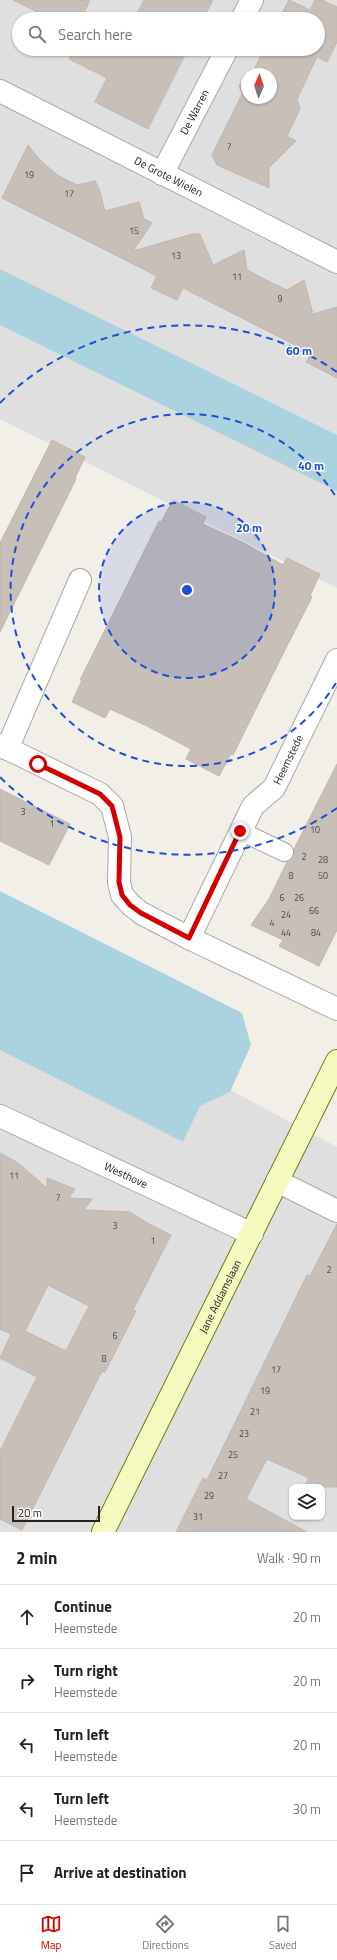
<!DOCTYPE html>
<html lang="en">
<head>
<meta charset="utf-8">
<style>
	:root { --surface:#fff; --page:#f6f6f6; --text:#222; --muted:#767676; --line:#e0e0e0; --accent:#d40000 }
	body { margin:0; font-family:"Titillium Web",sans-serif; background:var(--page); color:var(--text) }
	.controls { position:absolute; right:12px; bottom:12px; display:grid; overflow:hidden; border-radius:8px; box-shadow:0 1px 3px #0004 }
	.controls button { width:36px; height:36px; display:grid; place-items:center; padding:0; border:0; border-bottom:1px solid var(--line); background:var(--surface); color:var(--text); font:20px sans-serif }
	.compass { position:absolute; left:241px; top:68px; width:36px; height:36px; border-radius:50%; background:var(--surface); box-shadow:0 1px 3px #0004; rotate:2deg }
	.scale { position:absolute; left:12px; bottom:10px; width:88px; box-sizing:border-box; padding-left:4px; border:2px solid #222; border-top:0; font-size:11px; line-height:14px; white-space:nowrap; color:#222; -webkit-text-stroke:3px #fff; paint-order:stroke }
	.stop { position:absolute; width:12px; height:12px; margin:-9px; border:3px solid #d40000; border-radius:50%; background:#fff }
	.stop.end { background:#d40000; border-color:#fff; box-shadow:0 1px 4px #0008 }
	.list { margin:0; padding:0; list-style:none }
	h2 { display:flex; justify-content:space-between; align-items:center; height:52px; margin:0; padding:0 16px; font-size:17px }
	h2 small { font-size:13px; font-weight:400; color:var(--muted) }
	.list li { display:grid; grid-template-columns:26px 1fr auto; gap:12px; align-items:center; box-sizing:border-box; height:64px; padding:0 16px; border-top:1px solid var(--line) }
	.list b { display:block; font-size:15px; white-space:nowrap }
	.list p { margin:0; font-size:13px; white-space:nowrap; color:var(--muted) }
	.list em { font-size:13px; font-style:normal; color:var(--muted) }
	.icon { flex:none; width:22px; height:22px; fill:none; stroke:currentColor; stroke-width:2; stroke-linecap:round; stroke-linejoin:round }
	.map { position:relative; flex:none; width:337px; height:1532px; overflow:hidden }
	.search { position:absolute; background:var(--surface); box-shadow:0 1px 3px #0004; left:12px; right:12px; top:12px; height:44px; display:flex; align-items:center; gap:10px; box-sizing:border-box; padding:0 14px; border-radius:22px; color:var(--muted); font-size:15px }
	.sheet { height:372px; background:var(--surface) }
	nav { display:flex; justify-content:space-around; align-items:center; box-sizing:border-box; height:56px; border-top:1px solid var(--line); background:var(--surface); font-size:11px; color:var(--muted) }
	nav a { display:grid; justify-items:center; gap:2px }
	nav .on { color:var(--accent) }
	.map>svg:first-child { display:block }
	.residential { fill:#e0dfdf; fill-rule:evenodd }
	.water { fill:#aad3df }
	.building { fill:#c7bfb8; stroke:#c4b6ab; fill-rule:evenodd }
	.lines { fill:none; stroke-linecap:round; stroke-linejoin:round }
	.lane-casing { stroke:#a9a9a9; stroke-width:20 }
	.street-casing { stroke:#a9a9a9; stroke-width:24 }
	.secondary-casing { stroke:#707d05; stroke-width:24 }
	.lane { stroke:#fff; stroke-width:18 }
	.street { stroke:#fff; stroke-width:22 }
	.secondary { stroke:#f7fabf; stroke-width:22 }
	.route { stroke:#d40000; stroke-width:5 }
	.ring { fill:none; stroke:#1d4ed8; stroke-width:2; stroke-dasharray:7 5 }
	.labels { text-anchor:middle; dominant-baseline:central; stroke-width:3; stroke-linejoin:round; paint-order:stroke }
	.number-label { font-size:9px; fill:#4b4948 }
	.street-label { font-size:11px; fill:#222; stroke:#fff }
	.centre { fill:#1d4ed8; stroke:#fff; stroke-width:2 }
	.ring-label { font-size:12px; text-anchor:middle; font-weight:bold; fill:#1d4ed8; stroke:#fff; stroke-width:3; stroke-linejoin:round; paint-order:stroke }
</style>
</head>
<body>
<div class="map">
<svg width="337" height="1532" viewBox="0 0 337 1532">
	<rect width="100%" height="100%" fill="#f2efe9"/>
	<path class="residential" d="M0,0H337V588L0,419ZM19,19H318V49H19ZM247,74H271V98H247Z
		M0,967L337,1147V1532H0ZM292,1487H322V1517H292Z"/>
	<path class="water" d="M0,269L337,435V491L0,325Z
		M0,891L242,1013L251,1045L230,1092L200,1106L183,1142L0,1050Z"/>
	<path class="building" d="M13,0H90L81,19H52Z
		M144,0H213L203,19H134Z
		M289,0L310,10L315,0H322L337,7V42L327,62L317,57L297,99L300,109L287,136L296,141L269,168V188L217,165L212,155L242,94L239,85L247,83V98H271V74H252L264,49H318V19H279Z
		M73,49H188L148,129L95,102L107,78L69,59Z
		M28,145L39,159L57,175L77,185L95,181L99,189L105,211L139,202L144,219L152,223L133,251L192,234H200L213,265L244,250L247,270L274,284L287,290L304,280L313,314L337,307V378L306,362L311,353L183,288L177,300L151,288L157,276L2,198Z
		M52,440L85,457L75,478L76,479L0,632V543Z
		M173,500L206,517L203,524L244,543L283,565L287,558L320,574L310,596L312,597L284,652L233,755L231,754L219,776L186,759L191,749L147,726L110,709L105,718L72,702L82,680H80L159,521L161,522Z
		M337,764V930L319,966L279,946L283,940L251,925L269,899L287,862L293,857L294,849Z
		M0,789L70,824L49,865L0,841Z
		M0,1153L18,1163L47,1188V1178L75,1189L69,1198L92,1199L84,1210L130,1212L149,1224L171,1235L133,1310L136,1311L105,1372L102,1371L22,1530L0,1519V1451L37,1377L0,1358L11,1334L0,1329ZM48,1285L89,1306L66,1351L25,1331Z
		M337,1224V1487H304L309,1478L267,1459L246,1499L307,1532H176L203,1478L207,1480L307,1275L310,1276Z"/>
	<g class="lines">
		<g class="lane-casing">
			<path id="lane" d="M240,831L284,852"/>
		</g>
		<g class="street-casing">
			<g id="street">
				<path d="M242,19L252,0"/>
				<path id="s1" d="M0,91L337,262"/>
				<path id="s2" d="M162,174L227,49"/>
				<path d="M0,745L100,794L112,806L120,837L119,882L122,895L131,905L141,913L189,938L337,1009"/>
				<path d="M7,749L80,580"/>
				<path id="s3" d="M189,938L253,806L274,788L337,660"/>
				<path id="s4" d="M0,1116L252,1234"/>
				<path d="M277,1181L337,1211"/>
			</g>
		</g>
		<g class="secondary-casing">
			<g id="secondary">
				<path id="s5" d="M103,1532L337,1061"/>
			</g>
		</g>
		<use href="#lane" class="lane"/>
		<use href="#street" class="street"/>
		<use href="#secondary" class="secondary"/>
	</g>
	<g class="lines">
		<path class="route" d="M38,764L100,794L112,806L120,837L119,882L122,895L130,905L141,913L189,938L240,831"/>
	</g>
	<circle cx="187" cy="590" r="88" fill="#1d4ed8" fill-opacity=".12"/>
	<g class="ring">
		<circle cx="187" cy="590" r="88"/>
		<path d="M336 683A176 176 0 1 1 336 497"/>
		<path d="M337 808A264 264 0 0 1 0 777M0 403A264 264 0 0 1 337 372"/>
	</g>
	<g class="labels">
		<g class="number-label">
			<text x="229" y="146">7</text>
			<text x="29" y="174">19</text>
			<text x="69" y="193">17</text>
			<text x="134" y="230">15</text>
			<text x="176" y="255">13</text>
			<text x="237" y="276">11</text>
			<text x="280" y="298">9</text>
			<text x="23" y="811">3</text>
			<text x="52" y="823">1</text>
			<text x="315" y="829">10</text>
			<text x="304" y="856">2</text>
			<text x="323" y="859">28</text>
			<text x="291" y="875">8</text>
			<text x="323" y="875">50</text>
			<text x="282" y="897">6</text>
			<text x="299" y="897">26</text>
			<text x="314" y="910">66</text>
			<text x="286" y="914">24</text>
			<text x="272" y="922">4</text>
			<text x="286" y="932">44</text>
			<text x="316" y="932">84</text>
			<text x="14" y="1175">11</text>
			<text x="58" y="1197">7</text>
			<text x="115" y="1225">3</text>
			<text x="153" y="1240">1</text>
			<text x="329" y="1269">2</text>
			<text x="115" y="1335">6</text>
			<text x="104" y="1358">8</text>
			<text x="276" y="1369">17</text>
			<text x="265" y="1390">19</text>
			<text x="255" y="1411">21</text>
			<text x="244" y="1433">23</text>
			<text x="233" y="1454">25</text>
			<text x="223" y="1475">27</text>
			<text x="209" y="1495">29</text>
			<text x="198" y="1516">31</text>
		</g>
		<g class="street-label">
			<text stroke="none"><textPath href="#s2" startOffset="70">De Warren</textPath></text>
			<text stroke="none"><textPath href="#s1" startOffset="189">De Grote Wielen</textPath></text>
			<text stroke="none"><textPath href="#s3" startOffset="206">Heemstede</textPath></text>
			<text stroke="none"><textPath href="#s4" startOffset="139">Westhove</textPath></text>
			<text stroke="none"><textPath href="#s5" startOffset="263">Jane Addamslaan</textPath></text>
		</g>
	</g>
	<circle cx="187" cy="590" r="6" class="centre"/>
	<g class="ring-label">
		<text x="299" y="355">60 m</text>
		<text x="311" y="470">40 m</text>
		<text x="249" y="532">20 m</text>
	</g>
</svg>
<div class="controls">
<button><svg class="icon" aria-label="layers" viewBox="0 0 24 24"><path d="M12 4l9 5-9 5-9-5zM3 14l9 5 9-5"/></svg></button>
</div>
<svg class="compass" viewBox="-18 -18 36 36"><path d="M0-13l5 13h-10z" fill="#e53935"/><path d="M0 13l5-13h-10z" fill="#767676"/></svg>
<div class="scale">20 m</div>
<div class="stop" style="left:38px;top:764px"></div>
<div class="stop end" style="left:240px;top:831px"></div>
<div class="search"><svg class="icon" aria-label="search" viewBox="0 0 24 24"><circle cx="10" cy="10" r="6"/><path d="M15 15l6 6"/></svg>Search here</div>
</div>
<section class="sheet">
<h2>2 min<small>Walk · 90 m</small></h2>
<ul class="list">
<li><svg class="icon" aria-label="ahead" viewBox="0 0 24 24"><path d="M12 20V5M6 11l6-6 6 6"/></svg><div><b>Continue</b><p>Heemstede</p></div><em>20 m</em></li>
<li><svg class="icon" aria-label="right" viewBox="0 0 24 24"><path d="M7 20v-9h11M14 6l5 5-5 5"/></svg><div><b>Turn right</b><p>Heemstede</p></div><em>20 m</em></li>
<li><svg class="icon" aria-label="left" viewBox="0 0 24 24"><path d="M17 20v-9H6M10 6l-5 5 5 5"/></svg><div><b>Turn left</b><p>Heemstede</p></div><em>20 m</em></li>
<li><svg class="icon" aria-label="left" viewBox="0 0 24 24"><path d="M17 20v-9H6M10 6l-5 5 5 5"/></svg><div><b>Turn left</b><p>Heemstede</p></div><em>30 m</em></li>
<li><svg class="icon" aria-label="arrive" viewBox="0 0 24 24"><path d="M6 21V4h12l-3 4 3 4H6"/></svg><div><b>Arrive at destination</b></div></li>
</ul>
</section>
<nav>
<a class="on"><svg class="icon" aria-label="map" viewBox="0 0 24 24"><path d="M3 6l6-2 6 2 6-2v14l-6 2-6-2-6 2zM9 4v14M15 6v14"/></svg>Map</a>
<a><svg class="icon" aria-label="directions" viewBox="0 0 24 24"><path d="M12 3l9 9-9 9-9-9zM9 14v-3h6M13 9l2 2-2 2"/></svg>Directions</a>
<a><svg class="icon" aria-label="saved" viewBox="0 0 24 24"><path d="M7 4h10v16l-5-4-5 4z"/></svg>Saved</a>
</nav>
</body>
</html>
